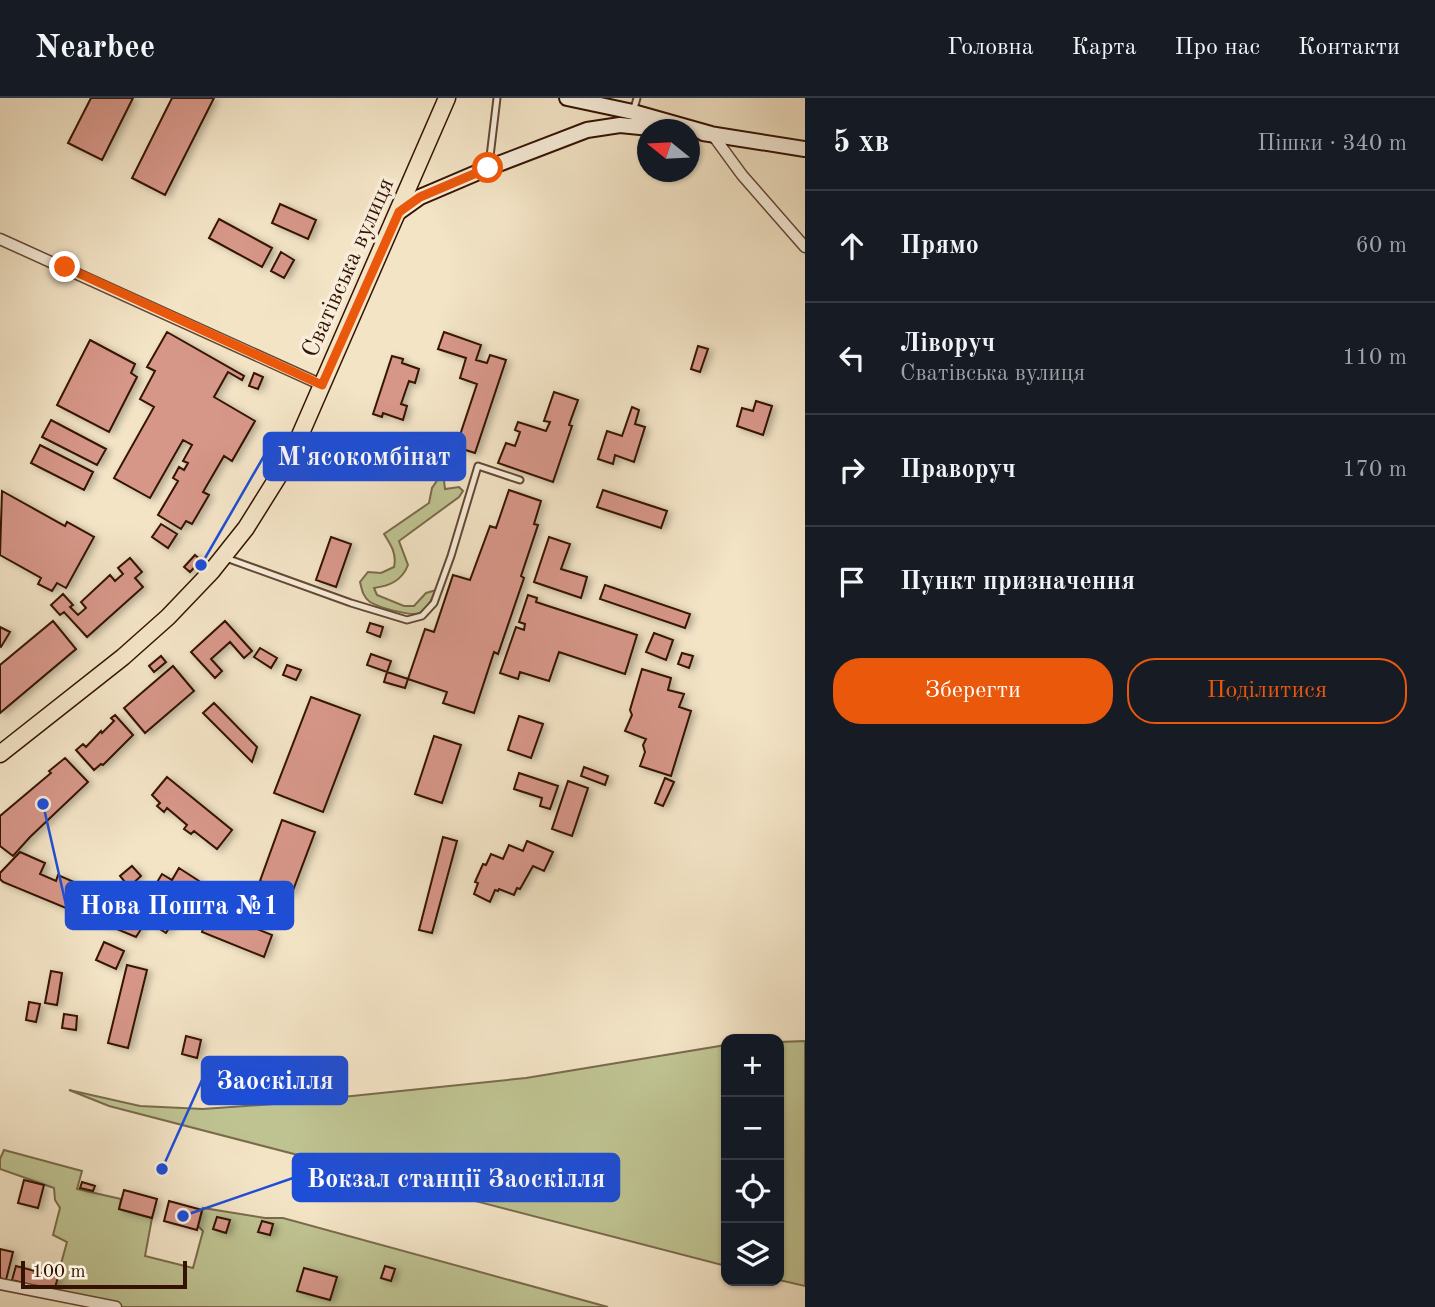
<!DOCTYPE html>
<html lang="uk">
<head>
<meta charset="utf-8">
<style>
	:root { --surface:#171b24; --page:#20242c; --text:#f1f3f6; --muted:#9ea1a6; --line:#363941; --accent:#ea580c }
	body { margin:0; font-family:"Old Standard TT",serif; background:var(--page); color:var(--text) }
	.controls { position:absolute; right:21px; bottom:21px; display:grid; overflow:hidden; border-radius:14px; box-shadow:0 2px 5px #0004 }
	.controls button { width:63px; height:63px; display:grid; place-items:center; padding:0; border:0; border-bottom:2px solid var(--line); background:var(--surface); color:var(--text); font:35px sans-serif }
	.compass { position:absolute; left:637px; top:21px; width:63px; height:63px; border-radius:50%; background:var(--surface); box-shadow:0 2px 5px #0004; rotate:288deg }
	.scale { position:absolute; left:21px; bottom:18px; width:166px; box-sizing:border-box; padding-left:7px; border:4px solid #351303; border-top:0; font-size:19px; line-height:24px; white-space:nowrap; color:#351303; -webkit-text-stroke:5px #f7edda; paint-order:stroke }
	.stop { position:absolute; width:21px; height:21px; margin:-16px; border:5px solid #ea580c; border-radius:50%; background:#fff }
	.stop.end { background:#ea580c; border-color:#fff; box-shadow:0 2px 7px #0008 }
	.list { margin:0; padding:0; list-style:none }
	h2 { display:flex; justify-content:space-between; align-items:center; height:91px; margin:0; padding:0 28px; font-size:30px }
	h2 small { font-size:23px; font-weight:400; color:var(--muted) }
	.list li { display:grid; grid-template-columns:46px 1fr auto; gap:21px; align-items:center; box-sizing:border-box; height:112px; padding:0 28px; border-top:2px solid var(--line) }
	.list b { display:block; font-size:26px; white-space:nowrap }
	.list p { margin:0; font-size:23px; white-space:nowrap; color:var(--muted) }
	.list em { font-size:23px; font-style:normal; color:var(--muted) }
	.actions { display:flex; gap:14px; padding:21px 28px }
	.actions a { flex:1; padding:16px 0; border:2px solid var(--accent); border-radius:28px; text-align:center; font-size:24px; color:var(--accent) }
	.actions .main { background:var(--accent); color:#fff }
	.icon { flex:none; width:38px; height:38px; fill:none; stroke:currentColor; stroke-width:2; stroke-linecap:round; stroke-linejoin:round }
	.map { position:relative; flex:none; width:805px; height:1209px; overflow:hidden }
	header { display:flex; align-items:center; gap:42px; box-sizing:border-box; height:98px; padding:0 35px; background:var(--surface); border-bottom:2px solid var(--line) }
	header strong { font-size:33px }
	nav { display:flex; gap:38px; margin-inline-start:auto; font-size:24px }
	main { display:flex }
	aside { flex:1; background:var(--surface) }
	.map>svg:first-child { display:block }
	.green { fill:#bfc392; stroke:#7a6b4a; stroke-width:2 }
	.building { fill:#d69688; stroke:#351303; stroke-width:2; filter:url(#shadow) }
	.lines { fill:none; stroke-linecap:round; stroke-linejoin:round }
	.lane-casing { stroke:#644734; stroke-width:9 }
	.street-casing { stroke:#644734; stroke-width:13 }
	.secondary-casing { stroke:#351303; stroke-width:18 }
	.primary-casing { stroke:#351303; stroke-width:19 }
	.lane { stroke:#f7edda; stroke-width:5 }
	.street { stroke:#f7edda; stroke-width:10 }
	.secondary { stroke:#f7edda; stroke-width:14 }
	.primary { stroke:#f3e4c6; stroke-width:16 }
	.route { stroke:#ea580c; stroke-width:9 }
	.labels { text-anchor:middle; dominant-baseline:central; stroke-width:7; stroke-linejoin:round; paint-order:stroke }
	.street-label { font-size:24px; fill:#351303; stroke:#f7edda }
	.leader { fill:none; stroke:#1d4ed8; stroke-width:2.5 }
	.callout-dot { fill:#1d4ed8; stroke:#f7edda; stroke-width:2.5 }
	.callout { fill:#1d4ed8; stroke:#1d4ed8; stroke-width:2.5 }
	.callout-label { font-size:26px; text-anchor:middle; font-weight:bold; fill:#fff }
</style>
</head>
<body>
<header>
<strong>Nearbee</strong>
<nav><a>Головна</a><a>Карта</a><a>Про нас</a><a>Контакти</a></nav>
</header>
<main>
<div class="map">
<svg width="805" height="1209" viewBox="0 0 805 1209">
	<defs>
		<filter id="shadow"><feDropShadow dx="4" dy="2" stdDeviation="3.5" flood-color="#0004"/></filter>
	</defs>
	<rect width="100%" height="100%" fill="#f3e4c6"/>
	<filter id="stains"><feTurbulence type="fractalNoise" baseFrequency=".00286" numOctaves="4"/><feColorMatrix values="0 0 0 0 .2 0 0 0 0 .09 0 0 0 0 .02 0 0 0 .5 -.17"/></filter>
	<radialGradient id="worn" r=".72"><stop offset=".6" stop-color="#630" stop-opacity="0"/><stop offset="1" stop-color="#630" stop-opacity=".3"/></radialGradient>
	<path class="green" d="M443,374L445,391L459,389L463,393L459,399L399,443L408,467C402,483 389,488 374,490L377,497L404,508H414L426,495L436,492C432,500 428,511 420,515C411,519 378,509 370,504C363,499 362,492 360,484L368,474L381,475L394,469C397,456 391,447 384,436L429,405L432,390Z
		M805,943V1188L779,1182V944Z
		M726,947V1168L109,1008L69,992L140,1008L203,1011L274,1006L526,980Z
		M4,1052L82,1073L77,1091L121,1101L119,1111L152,1120L145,1158L193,1170L203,1133L198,1128L203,1110L265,1120H283L608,1209H116L52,1198L67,1144L53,1137L60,1110L55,1102L54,1090L0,1071V1061Z"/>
	<path class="building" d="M91,0H133L102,62L68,45Z
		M172,0H214L165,97L132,80Z
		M280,106L316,122L308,141L272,125Z
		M219,121L272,150L262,169L209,140Z
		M281,154L294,162L284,180L271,173Z
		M167,234L244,278L242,282L228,274L214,299L255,323L232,363L224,358L203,394L209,397L192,426L186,423L181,431L158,417L178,383L173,380L179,369L184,372L188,365L183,363L192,347L183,342L150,400L114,380L154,309L140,301L155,273L147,269Z
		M444,234L481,247L476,262L487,265L490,257L506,262L475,355L456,349L477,286L460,280L466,260L438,251Z
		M90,242L135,266L131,275L137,279L109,334L57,307Z
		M698,248L708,251L700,274L691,271Z
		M392,258L403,261L402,265L419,271L415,285L409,283L401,306L407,308L403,322L383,315L382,319L373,316Z
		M254,275L263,279L258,291L249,288Z
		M554,294L578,302L569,327L572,328L553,384L498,365L506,345L515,348L520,334L515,332L518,324L546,333L550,324L544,323Z
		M756,303L772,308L763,337L737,328L742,310L753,313Z
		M632,309L639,312L635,326L645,329L634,364L615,357L613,366L598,361L607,333L622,338Z
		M51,322L106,351L97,367L42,339Z
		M40,347L93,374L84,392L31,365Z
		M509,392L541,403L534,426L538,427L521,478L524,480L498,556L494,554L474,615L443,605L447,594L408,581L425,531L434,534L453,477L470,482L490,428L496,430Z
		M603,392L667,413L661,430L597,409Z
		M2,393L65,428L67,424L94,439L66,490L57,485L52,493L38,486L41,480L0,457Z
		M161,426L177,436L168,450L152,439Z
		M331,439L351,446L336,489L316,482Z
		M549,439L570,446L561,471L587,479L581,500L534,484Z
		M195,457L201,462L190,474L184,469Z
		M130,460L142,474L135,480L143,489L87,539L64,514L60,517L51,507L63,496L73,507L70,509L78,517L86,510L81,504L110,477L115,483L123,476L118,470Z
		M605,487L690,516L685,530L600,501Z
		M528,497L537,500L536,504L637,537L625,576L559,554L549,583L520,574L518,581L500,575L516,529L524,532L525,526L519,524Z
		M53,523L76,551L0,615V567Z
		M225,523L252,553L244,560L230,544L211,561L222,573L215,580L191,554Z
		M370,525L383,529L380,539L367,534Z
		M0,529L10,534L1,549L0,548Z
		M654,535L673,542L666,562L646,554Z
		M260,550L277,560L271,570L254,559Z
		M682,555L693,558L689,570L678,566Z
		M371,556L391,563L387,574L367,567Z
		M161,558L166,564L154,574L149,568Z
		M287,567L301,572L296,582L283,577Z
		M173,568L194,593L145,635L124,610Z
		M642,571L671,580L668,592L684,596L679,609L691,613L671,678L640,668L645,654L643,647L646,641L625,633L632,617L630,612Z
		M387,574L408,581L405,590L384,584Z
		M311,599L360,617L323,714L274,695Z
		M214,605L257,649L252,664L203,615Z
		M115,617L133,637L103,667L101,666L94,672L76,652L83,646L86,649L101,633L102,635L114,623L111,620Z
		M519,618L543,626L531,660L508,652Z
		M434,638L461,647L442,705L415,696Z
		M65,660L88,684L30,739L13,758L0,748V718L51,675L49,673Z
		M584,669L608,678L605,687L581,678Z
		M519,675L558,688L550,711L540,708L542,700L514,691Z
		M167,679L232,732L217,751L194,733L191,736L184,731L187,727L167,710L164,714L157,708L160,705L152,697Z
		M665,680L674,684L663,708L655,705Z
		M568,683L588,690L572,738L552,731Z
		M282,722L315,734L292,795L260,783Z
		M443,739L457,743L432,835L419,832Z
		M527,743L553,754L544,773L533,768L520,791L517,790L514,797L499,791L498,793L495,792L490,804L474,796L478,785L475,784L483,766L486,767L491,756L503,761L509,747L523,753Z
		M20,754L45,765L40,776L56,783L58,777L74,784L71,790L78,793L76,797L143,828L136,839L3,784L0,781V775Z
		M132,768L141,778L129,789L120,778Z
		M179,770L199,783L166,835L137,817L162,776L172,782Z
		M210,812L272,837L264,859L202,834Z
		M104,844L124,853L116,871L96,862Z
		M127,867L147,872L128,950L108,945Z
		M51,873L62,875L57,907L45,905Z
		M29,904L40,906L36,924L26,922Z
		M64,916L77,918L76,932L62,930Z
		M186,938L201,942L197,960L182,956Z
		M24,1082L44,1087L38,1110L18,1105Z
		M82,1084L95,1088L93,1093L80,1090Z
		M124,1092L157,1101L152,1120L119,1111Z
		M169,1103L202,1112L197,1132L164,1123Z
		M217,1119L230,1122L226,1135L213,1131Z
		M262,1123L273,1126L270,1137L258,1134Z
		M0,1151L13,1154L6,1182L0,1180Z
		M16,1168L58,1179L54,1193L12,1182Z
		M385,1168L395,1171L391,1183L381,1180Z
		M304,1170L337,1179L330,1202L297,1193Z"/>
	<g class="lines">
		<g class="lane-casing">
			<path id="lane" d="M633,14L637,0
				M489,67L497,0
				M226,460L351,505L407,522L422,518L434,505L451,458L478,368L520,382"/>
		</g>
		<g class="street-casing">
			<path id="street" d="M712,36L742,77L805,149
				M0,141L322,287
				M0,1186L116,1209"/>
		</g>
		<g class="secondary-casing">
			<path id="secondary" d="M567,0L633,14L711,36
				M703,35L805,51
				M399,114L420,99L488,70L587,32L620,27L670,32"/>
		</g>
		<g class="primary-casing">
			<path id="primary" d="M0,656L123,559L168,519L211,474L246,430L291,358L447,0"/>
		</g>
		<use href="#lane" class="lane"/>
		<use href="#street" class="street"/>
		<use href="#secondary" class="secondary"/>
		<use href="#primary" class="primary"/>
	</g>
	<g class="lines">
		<path class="route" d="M65,169L322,287L399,114L420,99L488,70"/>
	</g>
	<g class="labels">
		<g class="street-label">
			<text transform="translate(349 170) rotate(-66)">Сватівська вулиця</text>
		</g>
	</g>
	<path class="leader" d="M201 467L264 358M43 706L66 807M162 1071L202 982M183 1118L293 1080"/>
	<g class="callout-dot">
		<circle cx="201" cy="467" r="7"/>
		<circle cx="43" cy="706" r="7"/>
		<circle cx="162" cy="1071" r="7"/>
		<circle cx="183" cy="1118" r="7"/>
	</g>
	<g class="callout">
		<rect x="264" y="335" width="201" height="47" rx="7"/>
		<rect x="66" y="784" width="227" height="47" rx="7"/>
		<rect x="202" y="959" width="145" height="47" rx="7"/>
		<rect x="293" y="1056" width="326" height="47" rx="7"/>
	</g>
	<g class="callout-label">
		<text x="364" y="367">М'ясокомбінат</text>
		<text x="179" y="816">Нова Пошта №1</text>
		<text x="275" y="991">Заоскiлля</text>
		<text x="456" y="1089">Вокзал станції Заоскілля</text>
	</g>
	<rect width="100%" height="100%" filter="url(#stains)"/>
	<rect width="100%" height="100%" fill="url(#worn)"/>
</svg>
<div class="controls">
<button>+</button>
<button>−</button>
<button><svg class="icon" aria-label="locate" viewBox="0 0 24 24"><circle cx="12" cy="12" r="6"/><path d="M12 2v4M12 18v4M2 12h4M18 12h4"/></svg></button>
<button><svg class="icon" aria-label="layers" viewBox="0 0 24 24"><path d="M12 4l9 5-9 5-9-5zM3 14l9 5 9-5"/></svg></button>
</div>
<svg class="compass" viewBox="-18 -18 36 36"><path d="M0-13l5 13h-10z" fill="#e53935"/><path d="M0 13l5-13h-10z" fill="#9ea1a6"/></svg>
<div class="scale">100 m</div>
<div class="stop" style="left:488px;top:70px"></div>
<div class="stop end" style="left:65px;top:169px"></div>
</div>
<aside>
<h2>5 хв<small>Пішки · 340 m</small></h2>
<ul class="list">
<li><svg class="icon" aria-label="ahead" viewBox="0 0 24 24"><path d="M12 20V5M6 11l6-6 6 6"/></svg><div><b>Прямо</b></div><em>60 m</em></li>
<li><svg class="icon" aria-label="left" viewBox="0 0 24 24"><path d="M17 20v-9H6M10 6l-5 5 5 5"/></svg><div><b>Ліворуч</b><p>Сватівська вулиця</p></div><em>110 m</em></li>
<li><svg class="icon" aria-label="right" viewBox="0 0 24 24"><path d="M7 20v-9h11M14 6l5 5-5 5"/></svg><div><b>Праворуч</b></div><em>170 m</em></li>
<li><svg class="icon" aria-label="arrive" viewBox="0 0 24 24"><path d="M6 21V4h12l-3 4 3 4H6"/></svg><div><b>Пункт призначення</b></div></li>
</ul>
<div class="actions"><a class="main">Зберегти</a><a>Поділитися</a></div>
</aside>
</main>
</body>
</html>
